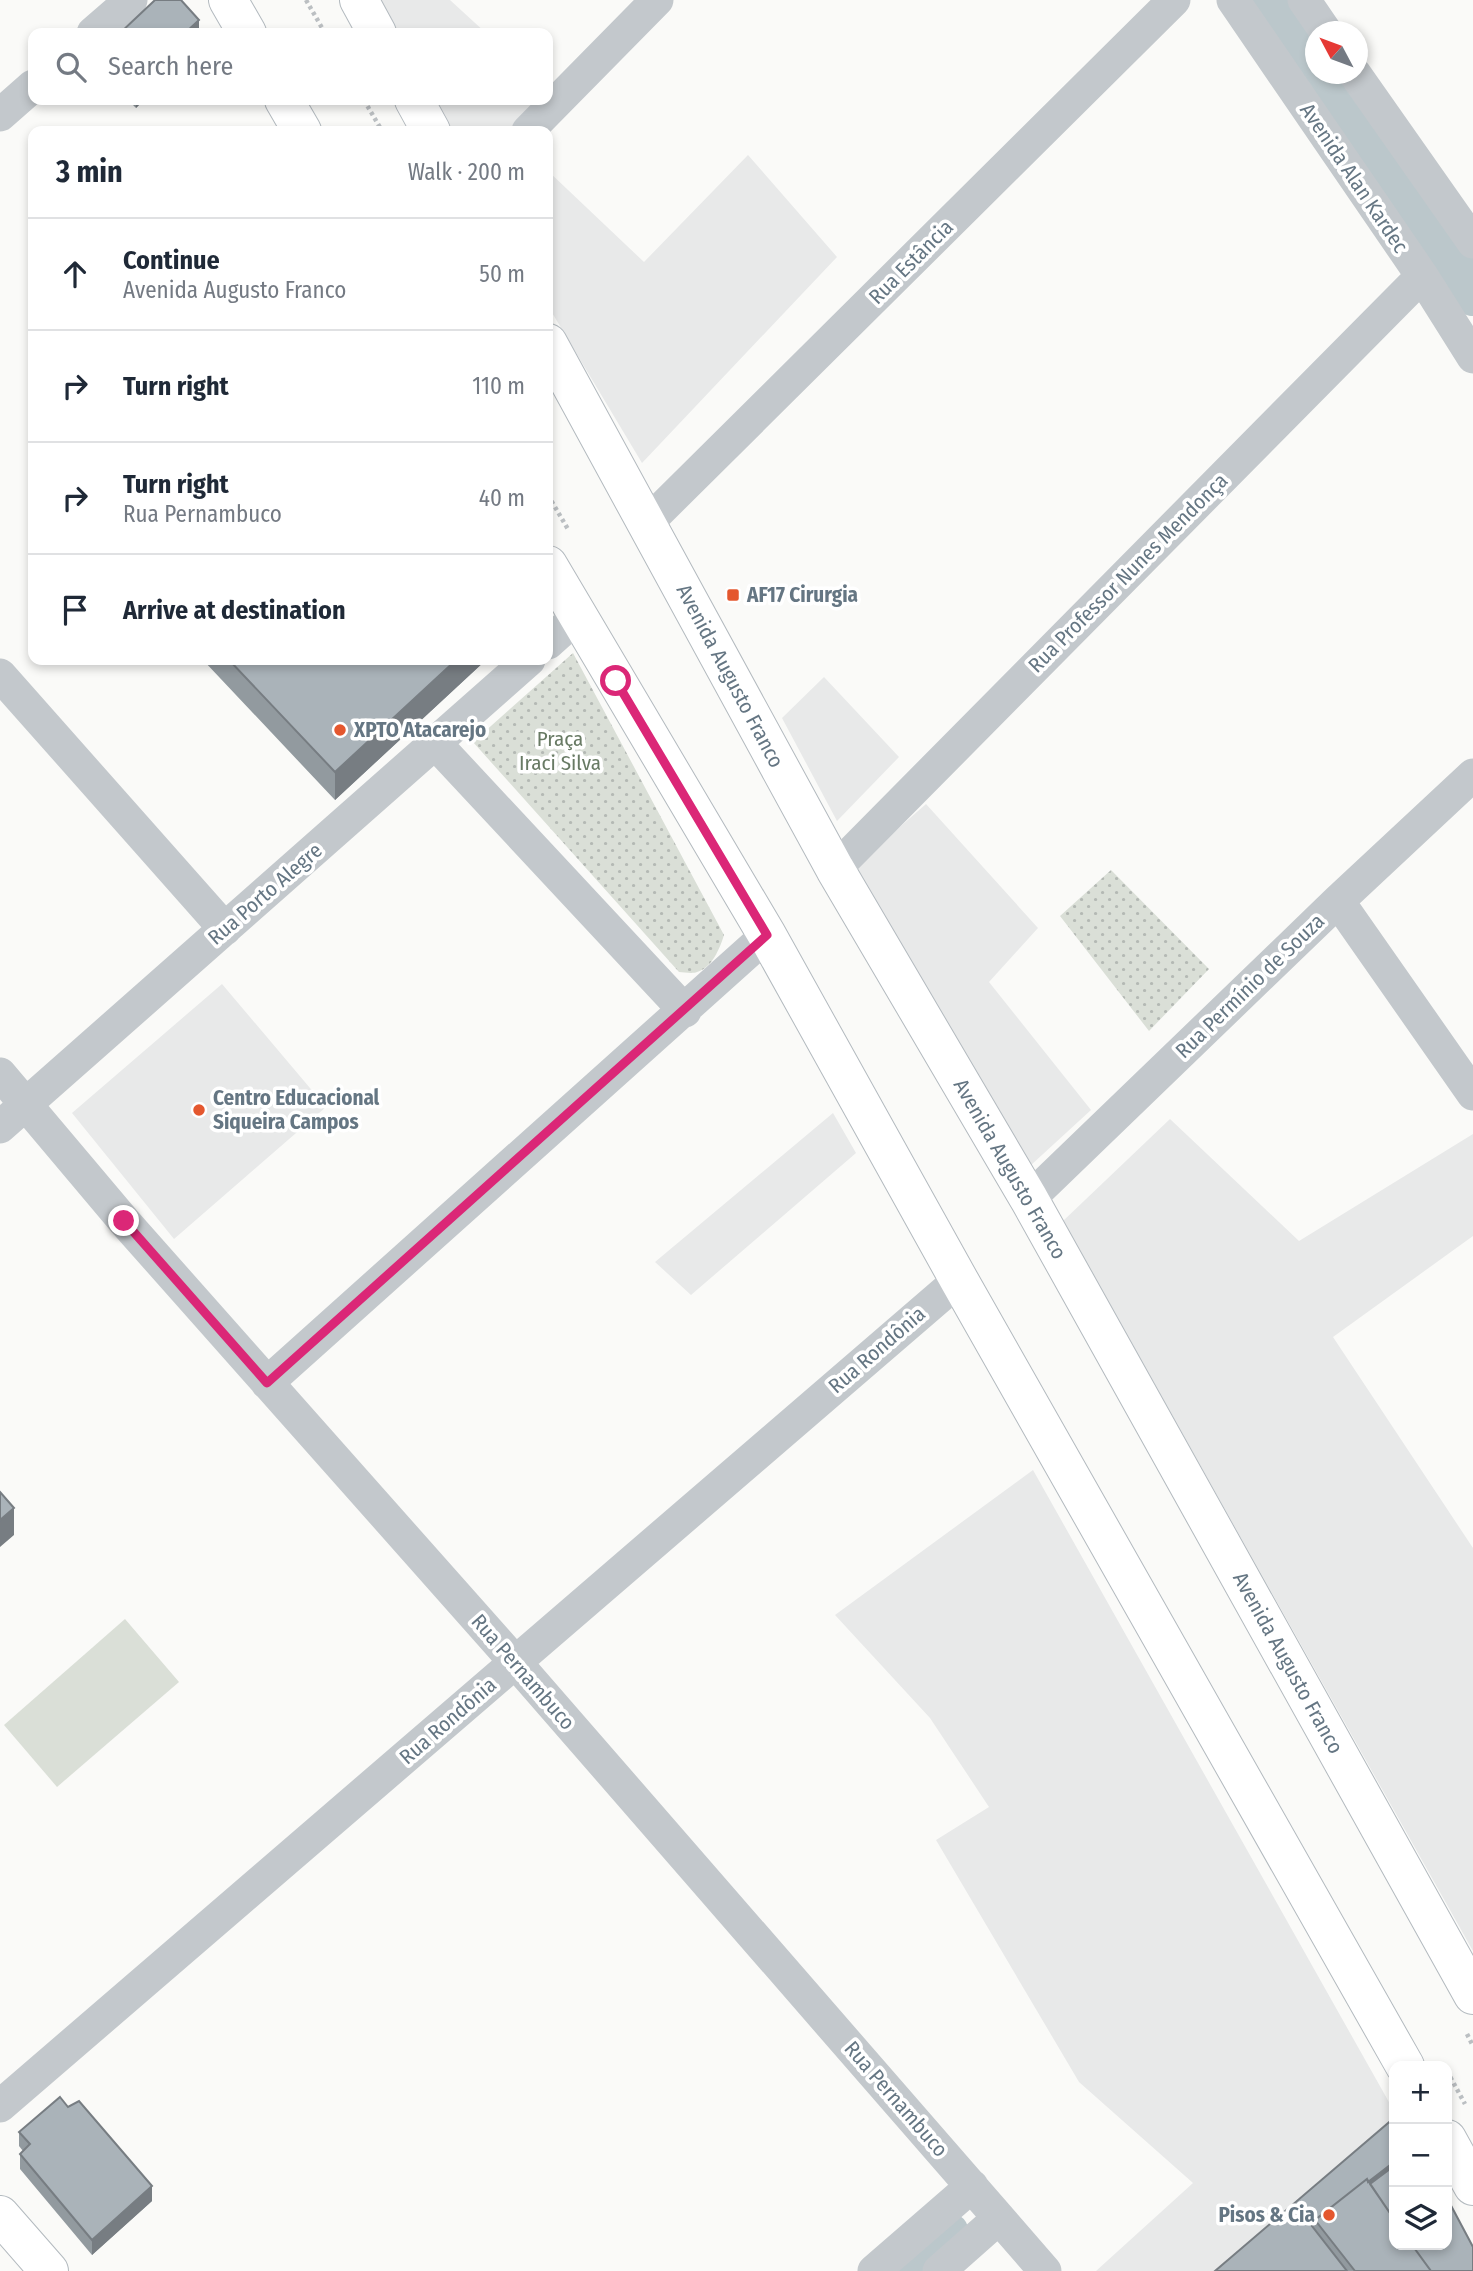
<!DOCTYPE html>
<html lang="en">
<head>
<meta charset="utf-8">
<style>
	:root { --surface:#fff; --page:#f6f6f7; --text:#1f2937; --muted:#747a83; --line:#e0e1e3 }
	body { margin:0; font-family:"Fira Sans Condensed",sans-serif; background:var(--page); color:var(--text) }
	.controls { position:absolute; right:21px; bottom:21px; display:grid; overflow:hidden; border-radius:14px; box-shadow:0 4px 10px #0003 }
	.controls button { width:63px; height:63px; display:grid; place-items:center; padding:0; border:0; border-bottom:2px solid var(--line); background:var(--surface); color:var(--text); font:35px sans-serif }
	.compass { position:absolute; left:1305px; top:21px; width:63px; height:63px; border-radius:50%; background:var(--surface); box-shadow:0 4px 10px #0003; rotate:311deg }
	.stop { position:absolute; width:21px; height:21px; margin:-16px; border:5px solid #db2777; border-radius:50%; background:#fff }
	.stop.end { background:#db2777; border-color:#fff; box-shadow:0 2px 7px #0008 }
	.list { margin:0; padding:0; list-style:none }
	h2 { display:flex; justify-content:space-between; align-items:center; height:91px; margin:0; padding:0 28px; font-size:30px }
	h2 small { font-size:23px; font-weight:400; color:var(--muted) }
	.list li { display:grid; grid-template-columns:46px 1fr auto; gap:21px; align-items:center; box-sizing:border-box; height:112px; padding:0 28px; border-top:2px solid var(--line) }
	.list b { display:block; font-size:26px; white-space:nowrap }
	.list p { margin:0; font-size:23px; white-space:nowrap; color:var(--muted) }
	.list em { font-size:23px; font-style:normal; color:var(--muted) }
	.icon { flex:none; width:38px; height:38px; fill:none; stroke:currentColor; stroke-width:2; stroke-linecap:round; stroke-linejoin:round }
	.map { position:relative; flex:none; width:1473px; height:2271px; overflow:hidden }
	.search { position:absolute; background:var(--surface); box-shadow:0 4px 10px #0003; left:28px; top:28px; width:525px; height:77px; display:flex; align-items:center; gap:18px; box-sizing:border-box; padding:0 24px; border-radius:14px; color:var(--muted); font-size:26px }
	.panel { position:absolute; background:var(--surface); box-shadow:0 4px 10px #0003; left:28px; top:126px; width:525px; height:539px; border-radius:14px }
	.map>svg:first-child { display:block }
	.built { fill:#e8e9e9 }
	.grass { fill:url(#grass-dots) }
	.pitch { fill:#dadfd7 }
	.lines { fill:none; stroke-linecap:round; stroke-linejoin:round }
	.canal { stroke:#bbc7cb; stroke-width:42 }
	.secondary-casing { stroke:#b3babf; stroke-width:40 }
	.path { stroke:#bbbfc2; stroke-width:4.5; stroke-dasharray:3.5 3.5; stroke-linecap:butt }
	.minor { stroke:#c3c8cc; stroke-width:33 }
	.secondary { stroke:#fff; stroke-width:38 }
	.wall { fill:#929a9f }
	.shaded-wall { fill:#777d82 }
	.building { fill:#aab3b9; stroke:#777d82; stroke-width:2 }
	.route { stroke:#db2777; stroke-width:9 }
	.poi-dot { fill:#e4572e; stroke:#fff; stroke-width:2.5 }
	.labels { text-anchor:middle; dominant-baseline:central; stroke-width:7; stroke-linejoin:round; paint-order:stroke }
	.street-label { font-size:21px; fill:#657683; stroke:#fff }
	.poi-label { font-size:21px; font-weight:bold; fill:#657683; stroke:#fff; text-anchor:start }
	.park-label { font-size:21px; fill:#687a64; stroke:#fff }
</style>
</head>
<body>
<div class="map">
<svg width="1473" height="2271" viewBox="0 0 1473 2271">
	<defs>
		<pattern id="grass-dots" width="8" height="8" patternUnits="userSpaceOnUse" patternTransform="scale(1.75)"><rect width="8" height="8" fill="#dadfd7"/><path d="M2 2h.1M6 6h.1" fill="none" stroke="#b4b9b4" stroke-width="1.8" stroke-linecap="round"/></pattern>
	</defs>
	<rect width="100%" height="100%" fill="#fafaf8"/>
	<path class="built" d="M381,0H450L486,33H399Z
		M436,100H537L509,131H453Z
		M748,155L837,257L642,463L548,306V171L644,262Z
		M824,677L899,757L837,821L782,718Z
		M926,804L1038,928L989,982L1091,1110L1030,1166L853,868Z
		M222,984L326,1107L174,1239L72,1113Z
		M833,1113L856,1153L691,1295L655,1262Z
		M1170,1119L1299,1241L1473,1134V1236L1333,1337L1473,1548V1951L1063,1221Z
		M1033,1470L1394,2111V2245H1447L1473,2271H1096L1193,2183L1079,2082L936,1840L989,1807L930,1718L835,1615Z"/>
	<path class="grass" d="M573,653L724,935C720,948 712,968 697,972C692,974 684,972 679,972L473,742Z
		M1111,870L1209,969L1149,1031L1060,916Z"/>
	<path class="pitch" d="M125,1619L179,1682L57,1787L4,1725Z"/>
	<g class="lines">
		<path class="canal" d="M1272,0L1316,64
			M1322,74L1473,295
			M905,2271L948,2233"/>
		<g class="secondary-casing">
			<path id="secondary" d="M228,0L247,33
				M359,0L377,33
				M284,100L302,131
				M414,100L431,131
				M548,343L835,869L1029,1199L1473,1995
				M548,565L767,935L959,1280L1405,2066
				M1447,2139L1473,2186
				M0,2215L49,2271"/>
		</g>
		<path class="path" d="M306,0L325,33
			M364,100L382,131
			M548,495L569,531
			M1467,2034L1473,2046
			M1447,2071L1465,2104"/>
		<path class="minor" d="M1233,0L1422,276L1473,357
			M1304,0L1326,32
			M93,33L131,0
			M1355,74L1473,242
			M0,115L33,86
			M528,131L657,0
			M647,523L1174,0
			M548,643L577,617
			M0,675L225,929
			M436,744L685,1011
			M835,869L1422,276
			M1338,901L1473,1094
			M0,1074L124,1221L516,1663L1045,2271
			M0,1127L529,660
			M1029,1199L1338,901L1473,775
			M267,1383L767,935
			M0,2106L959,1280
			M874,2271L972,2186
			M939,2271L999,2218"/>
		<use href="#secondary" class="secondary"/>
	</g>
	<path class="wall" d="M128,100H144L136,108Z
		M203,660H486L335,800Z
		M68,2107L152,2201L92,2255L20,2169V2154L23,2151L19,2146V2132Z
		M1394,2118L1473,2271H1215Z"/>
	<path class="shaded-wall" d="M199,20V33H185Z
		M136,100H144L136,108Z
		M551,572V599L548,603V575Z
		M456,660H486L335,800V772Z
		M14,1508V1535L0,1547V1520Z
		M1394,2162V2183L1317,2222Z
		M152,2186V2201L92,2255V2240Z"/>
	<path class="building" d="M155,0H181L199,20L185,33H120Z
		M548,566L551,572L548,575Z
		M229,660H456L335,772Z
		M0,1492L14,1508L0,1520Z
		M60,2097L68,2107L79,2101L152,2186L92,2240L20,2154L30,2144L19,2132Z
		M1394,2118V2162L1368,2182L1367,2179L1315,2220V2223L1312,2226L1347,2271H1215Z
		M1394,2166V2219L1370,2184Z
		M1367,2179L1394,2219V2245H1412L1431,2271H1355L1315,2220Z
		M1447,2198L1473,2247V2271H1431L1412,2245H1447Z"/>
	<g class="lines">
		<path class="route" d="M124,1221L267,1383L767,935L616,681"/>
	</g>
	<g class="poi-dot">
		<rect x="726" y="588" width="14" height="14" rx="3.5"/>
		<circle cx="340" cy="730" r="7"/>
		<circle cx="199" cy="1110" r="7"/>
		<circle cx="1329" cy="2215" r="7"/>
	</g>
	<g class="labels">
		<g class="street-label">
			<text transform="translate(1354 178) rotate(56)">Avenida Alan Kardec</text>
			<text transform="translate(911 262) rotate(-45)">Rua Estância</text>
			<text transform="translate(1128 573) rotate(-45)">Rua Professor Nunes Mendonça</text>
			<text transform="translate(730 676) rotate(62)">Avenida Augusto Franco</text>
			<text transform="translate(265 894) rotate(-41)">Rua Porto Alegre</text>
			<text transform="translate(1250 986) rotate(-44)">Rua Permínio de Souza</text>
			<text transform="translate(1010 1169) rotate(60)">Avenida Augusto Franco</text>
			<text transform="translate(877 1350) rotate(-41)">Rua Rondônia</text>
			<text transform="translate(1288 1663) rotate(61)">Avenida Augusto Franco</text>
			<text transform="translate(523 1672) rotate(49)">Rua Pernambuco</text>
			<text transform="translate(448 1721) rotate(-41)">Rua Rondônia</text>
			<text transform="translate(896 2099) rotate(49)">Rua Pernambuco</text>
		</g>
		<g class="poi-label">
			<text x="747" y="595">AF17 Cirurgia</text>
			<text x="354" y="730">XPTO Atacarejo</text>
			<text x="213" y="1098">Centro Educacional<tspan x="213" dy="24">Siqueira Campos</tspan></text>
			<text x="1315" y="2215" text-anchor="end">Pisos &amp; Cia</text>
		</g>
		<g class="park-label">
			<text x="560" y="739">Praça<tspan x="560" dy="24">Iraci Silva</tspan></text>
		</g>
	</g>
</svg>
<div class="controls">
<button>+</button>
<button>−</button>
<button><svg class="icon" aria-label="layers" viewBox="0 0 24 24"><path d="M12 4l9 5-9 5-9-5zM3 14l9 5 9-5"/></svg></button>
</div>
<svg class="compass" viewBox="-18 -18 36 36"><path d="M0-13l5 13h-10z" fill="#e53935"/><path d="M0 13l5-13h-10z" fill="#747a83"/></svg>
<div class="stop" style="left:616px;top:681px"></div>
<div class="stop end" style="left:124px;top:1221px"></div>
<div class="search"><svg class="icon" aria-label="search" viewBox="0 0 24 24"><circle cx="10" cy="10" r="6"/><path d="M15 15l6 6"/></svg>Search here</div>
<section class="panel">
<h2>3 min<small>Walk · 200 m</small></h2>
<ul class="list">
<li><svg class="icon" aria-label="ahead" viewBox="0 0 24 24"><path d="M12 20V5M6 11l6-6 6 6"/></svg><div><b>Continue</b><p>Avenida Augusto Franco</p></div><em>50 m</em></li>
<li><svg class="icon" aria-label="right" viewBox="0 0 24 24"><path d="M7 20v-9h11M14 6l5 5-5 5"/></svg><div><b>Turn right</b></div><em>110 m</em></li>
<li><svg class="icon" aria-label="right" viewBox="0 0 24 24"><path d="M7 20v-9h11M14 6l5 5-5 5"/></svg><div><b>Turn right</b><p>Rua Pernambuco</p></div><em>40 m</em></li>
<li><svg class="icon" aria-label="arrive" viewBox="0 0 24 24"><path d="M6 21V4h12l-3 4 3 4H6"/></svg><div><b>Arrive at destination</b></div></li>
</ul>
</section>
</div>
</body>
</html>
